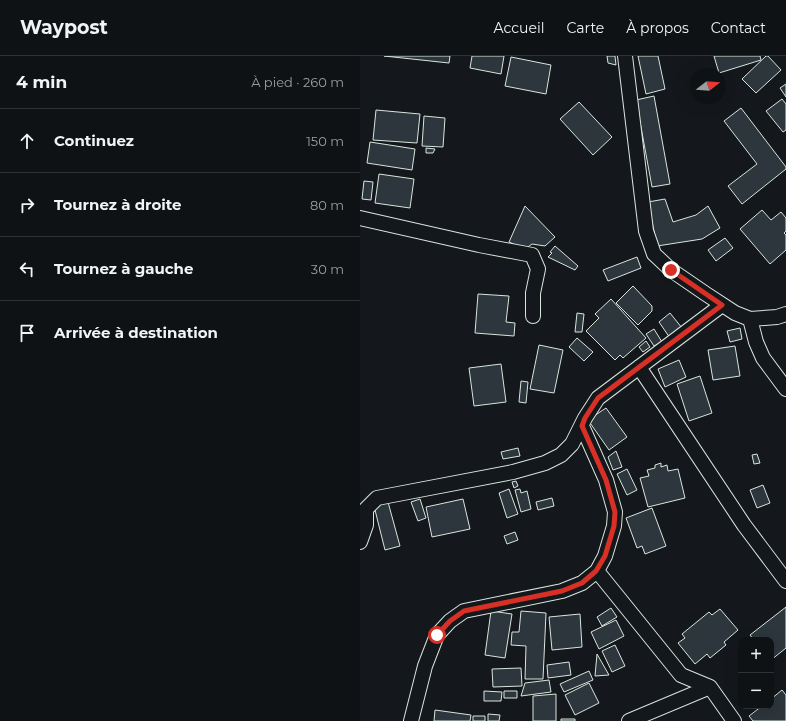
<!DOCTYPE html>
<html lang="fr">
<head>
<meta charset="utf-8">
<style>
	:root { --surface:#0f1215; --page:#1d2022; --text:#f1f3f6; --muted:#9b9ea0; --line:#2f3234 }
	body { margin:0; font-family:Montserrat,sans-serif; background:var(--page); color:var(--text) }
	.controls { position:absolute; right:12px; bottom:12px; display:grid; overflow:hidden; border-radius:8px; box-shadow:0 4px 16px #0002 }
	.controls button { width:36px; height:36px; display:grid; place-items:center; padding:0; border:0; border-bottom:1px solid var(--line); background:var(--surface); color:var(--text); font:20px sans-serif }
	.compass { position:absolute; left:330px; top:12px; width:36px; height:36px; border-radius:50%; background:var(--surface); box-shadow:0 4px 16px #0002; rotate:73deg }
	.stop { position:absolute; width:12px; height:12px; margin:-9px; border:3px solid #d93025; border-radius:50%; background:#fff }
	.stop.end { background:#d93025; border-color:#fff; box-shadow:0 1px 4px #0008 }
	.list { margin:0; padding:0; list-style:none }
	h2 { display:flex; justify-content:space-between; align-items:center; height:52px; margin:0; padding:0 16px; font-size:17px }
	h2 small { font-size:13px; font-weight:400; color:var(--muted) }
	.list li { display:grid; grid-template-columns:26px 1fr auto; gap:12px; align-items:center; box-sizing:border-box; height:64px; padding:0 16px; border-top:1px solid var(--line) }
	.list b { display:block; font-size:15px; white-space:nowrap }
	.list em { font-size:13px; font-style:normal; color:var(--muted) }
	.icon { flex:none; width:22px; height:22px; fill:none; stroke:currentColor; stroke-width:2; stroke-linecap:round; stroke-linejoin:round }
	.map { position:relative; flex:none; width:426px; height:665px; overflow:hidden }
	header { display:flex; align-items:center; gap:24px; box-sizing:border-box; height:56px; padding:0 20px; background:var(--surface); border-bottom:1px solid var(--line) }
	header strong { font-size:19px }
	nav { display:flex; gap:22px; margin-inline-start:auto; font-size:14px }
	main { display:flex }
	aside { flex:1; background:var(--surface) }
	.map>svg:first-child { display:block }
	.building { fill:#2c363c; stroke:#d8e6dc }
	.lines { fill:none; stroke-linecap:round; stroke-linejoin:round }
	.street-casing { stroke:#d8e6dc; stroke-width:16 }
	.street { stroke:#14181c; stroke-width:14 }
	.route { stroke:#d93025; stroke-width:5 }
</style>
</head>
<body>
<header>
<strong>Waypost</strong>
<nav><a>Accueil</a><a>Carte</a><a>À propos</a><a>Contact</a></nav>
</header>
<main>
<aside>
<h2>4 min<small>À pied · 260 m</small></h2>
<ul class="list">
<li><svg class="icon" aria-label="ahead" viewBox="0 0 24 24"><path d="M12 20V5M6 11l6-6 6 6"/></svg><div><b>Continuez</b></div><em>150 m</em></li>
<li><svg class="icon" aria-label="right" viewBox="0 0 24 24"><path d="M7 20v-9h11M14 6l5 5-5 5"/></svg><div><b>Tournez à droite</b></div><em>80 m</em></li>
<li><svg class="icon" aria-label="left" viewBox="0 0 24 24"><path d="M17 20v-9H6M10 6l-5 5 5 5"/></svg><div><b>Tournez à gauche</b></div><em>30 m</em></li>
<li><svg class="icon" aria-label="arrive" viewBox="0 0 24 24"><path d="M6 21V4h12l-3 4 3 4H6"/></svg><div><b>Arrivée à destination</b></div></li>
</ul>
</aside>
<div class="map">
<svg width="426" height="665" viewBox="0 0 426 665">
	<rect width="100%" height="100%" fill="#14181c"/>
	<path class="building" d="M24,0H90L89,7Z
		M112,0H144L141,18L110,12Z
		M247,0H255L256,9L248,7Z
		M278,0H298L305,33L286,38Z
		M354,0H400L401,4L359,17Z
		M406,0H408L421,14L396,37L382,23Z
		M151,1L191,9L186,38L145,30Z
		M426,28V41L420,32Z
		M294,40L310,128L292,131L276,44Z
		M422,43L426,48V74L423,76L406,55Z
		M219,46L252,81L233,99L200,63Z
		M381,52L426,111V113L382,148L368,130L397,108L364,65Z
		M16,54L60,58L57,87L13,84Z
		M64,60L85,62L83,91L62,90Z
		M10,86L55,93L52,114L7,107Z
		M66,92L75,93L73,97H66Z
		M19,118L54,123L50,152L15,147Z
		M4,125L13,126L11,144L2,143Z
		M305,143L313,166L336,159L348,150L360,172L342,183L297,190L288,146Z
		M165,150L195,181L185,190L172,188L165,193L149,186Z
		M402,154L411,164L421,156L426,162V175L424,177L426,179V194L410,208L380,173Z
		M365,182L373,192L356,205L348,194Z
		M195,190L218,210L215,214L188,201L192,197L190,196Z
		M277,201L281,212L248,225L243,214Z
		M273,230L292,250V255L278,269L256,247Z
		M118,238L149,240L146,266L155,267L154,280L115,277Z
		M251,243L286,282L263,302L260,299L255,304L226,275L239,262L235,258Z
		M217,257L224,258L222,276H215Z
		M310,257L322,272L310,282L299,266Z
		M380,272L382,283L370,286L367,275Z
		M294,273L302,286L294,290L286,278Z
		M217,282L233,296L224,305L209,291Z
		M286,285L290,291L283,296L279,291Z
		M179,289L203,294L194,337L170,333Z
		M375,290L380,320L353,324L348,294Z
		M319,304L326,321L305,331L298,313Z
		M141,308L146,346L114,350L109,312Z
		M340,320L352,357L329,365L317,328Z
		M161,325L168,326L166,347L159,346Z
		M246,352L267,381L249,394L228,364Z
		M158,392L160,400L143,403L141,396Z
		M256,395L262,411L253,414L248,401Z
		M397,398L400,407L394,408L392,399Z
		M301,407V411L307,409L308,415L318,413L325,442L288,451L280,422L289,420L287,414L295,412V409Z
		M267,413L277,434L267,439L257,418Z
		M156,425L158,430L154,432L152,426Z
		M403,429L410,447L397,452L390,434Z
		M149,433L158,458L147,462L139,437Z
		M160,433L161,437L167,435L171,453L161,456L155,434Z
		M192,442L194,450L178,454L176,446Z
		M60,443L66,462L58,465L51,446Z
		M103,443L110,473L72,481L66,451Z
		M28,446L40,490L25,494L14,450Z
		M292,452L306,490L285,498L282,490L277,492L266,462Z
		M155,476L158,484L147,488L144,480Z
		M426,551V592L411,604V584H394L390,579Z
		M251,552L257,561L242,570L237,561Z
		M360,553L378,574L364,586L366,589L350,602L347,598L335,608L318,587L325,582L322,578L349,556L352,559Z
		M131,555L152,558L145,602L125,599Z
		M161,555L186,557L183,623H165L166,590L151,589L152,576H159Z
		M220,558L222,591L192,594L189,561Z
		M256,564L264,580L239,593L231,576Z
		M255,589L265,610L252,616L242,595Z
		M237,598L249,619L235,620Z
		M209,606L211,619L188,622L187,609Z
		M161,612L162,630L133,631L132,613Z
		M229,615L233,624L204,636L200,628Z
		M189,624L191,636L161,640L165,627Z
		M229,627L239,647L215,659L205,639Z
		M422,634L426,639V665H393L389,660L402,650H411V643Z
		M124,635L142,636L141,645H124Z
		M144,635H157V642H144Z
		M196,638V665H173V640Z
		M75,654L111,659L110,665H74Z
		M128,658L140,659L139,665H128Z
		M113,660H125V665H113Z
		M201,663H215V665H201Z"/>
	<g class="lines">
		<g class="street-casing">
			<path id="street" d="M265,0L286,175L294,198L311,214L346,238L375,257L390,263L417,261L426,258
				M0,162L119,189L172,199L178,213L173,237V260
				M390,263L396,286L403,302L426,333
				M279,311L384,469L426,525
				M0,486L6,469V453L17,442L153,416L185,407L201,399L212,388L225,362L238,342L362,249
				M237,515L321,619L350,631L374,665
				M51,665L65,610L77,579L90,565L104,555L202,535L222,527L237,515L245,500L254,470L255,456L246,424L222,370
				M269,665L350,631"/>
		</g>
		<use href="#street" class="street"/>
	</g>
	<g class="lines">
		<path class="route" d="M77,579L90,565L104,555L202,535L222,527L236,515L245,500L254,470L255,456L246,424L222,370L225,362L238,342L362,249L311,214"/>
	</g>
</svg>
<div class="controls">
<button>+</button>
<button>−</button>
</div>
<svg class="compass" viewBox="-18 -18 36 36"><path d="M0-13l5 13h-10z" fill="#e53935"/><path d="M0 13l5-13h-10z" fill="#9b9ea0"/></svg>
<div class="stop" style="left:77px;top:579px"></div>
<div class="stop end" style="left:311px;top:214px"></div>
</div>
</main>
</body>
</html>
